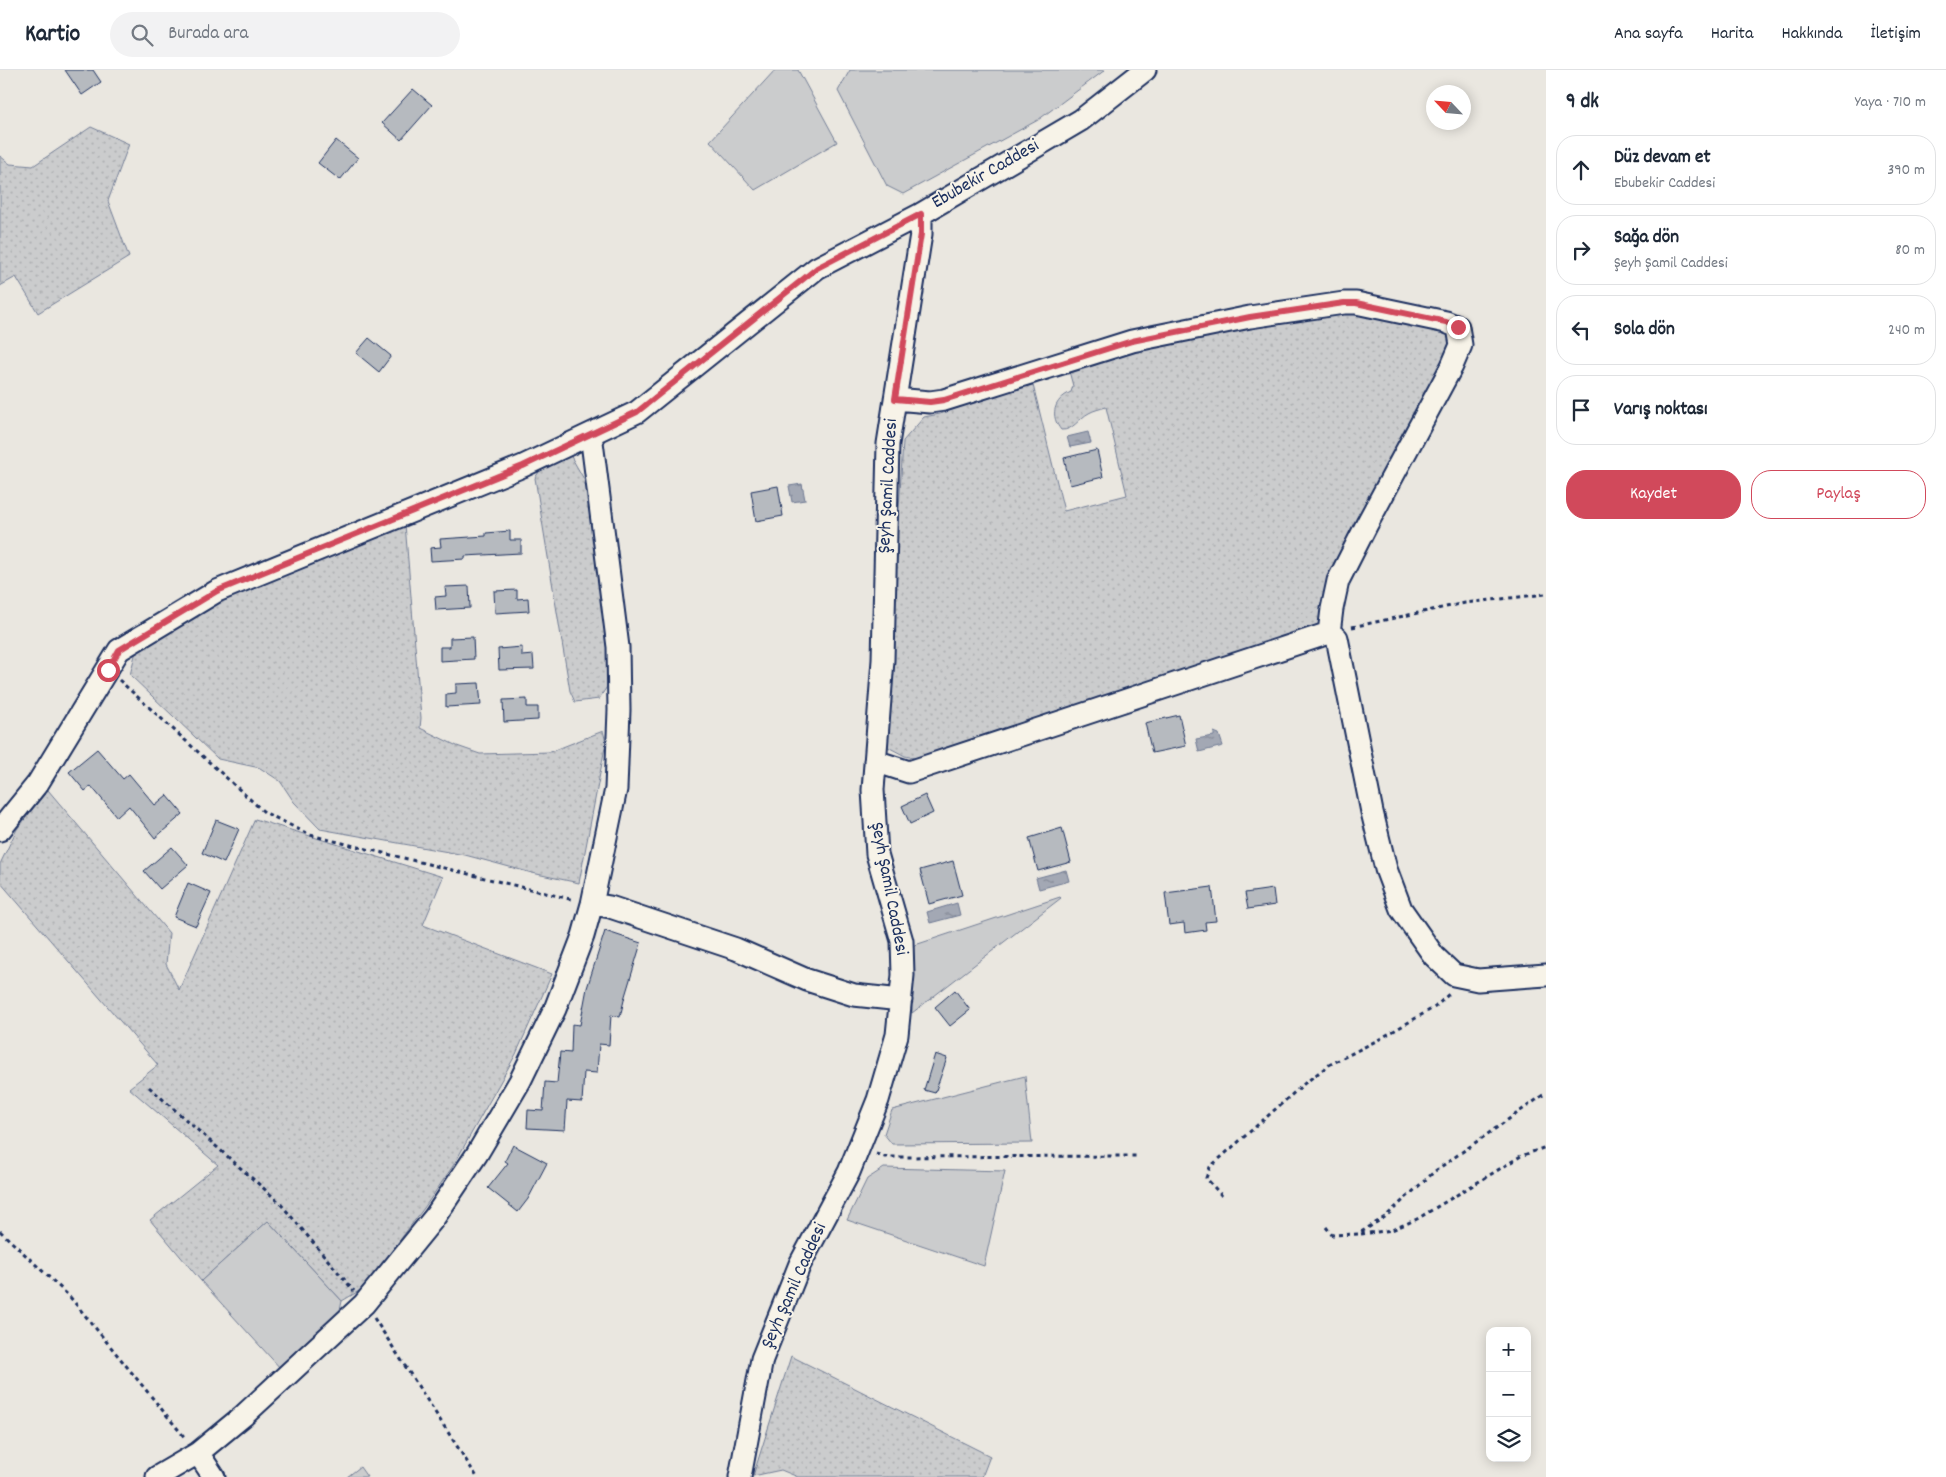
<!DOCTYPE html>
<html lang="tr">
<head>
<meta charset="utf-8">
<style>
	:root { --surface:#fff; --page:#f2f2f3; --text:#1f2937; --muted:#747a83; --line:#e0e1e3; --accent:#d1495b }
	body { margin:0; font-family:Dekko,sans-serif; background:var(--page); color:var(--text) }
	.controls { position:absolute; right:15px; bottom:15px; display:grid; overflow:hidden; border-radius:10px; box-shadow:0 2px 12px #0003 }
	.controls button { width:45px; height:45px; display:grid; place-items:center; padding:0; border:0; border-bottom:1px solid var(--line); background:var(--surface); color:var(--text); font:25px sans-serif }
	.compass { position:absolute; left:1426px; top:15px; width:45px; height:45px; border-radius:50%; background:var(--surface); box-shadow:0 2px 12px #0003; rotate:296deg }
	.stop { position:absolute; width:15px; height:15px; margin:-11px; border:4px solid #d1495b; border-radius:50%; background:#fff }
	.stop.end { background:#d1495b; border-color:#fff; box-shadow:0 1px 5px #0008 }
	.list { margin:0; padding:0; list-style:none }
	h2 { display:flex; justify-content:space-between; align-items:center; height:65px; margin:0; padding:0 20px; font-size:21px }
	h2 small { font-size:16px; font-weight:400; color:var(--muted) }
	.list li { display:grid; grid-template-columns:32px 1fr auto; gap:15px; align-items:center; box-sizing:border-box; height:70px; margin:0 10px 10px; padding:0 10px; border:1px solid var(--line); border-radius:20px }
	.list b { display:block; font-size:19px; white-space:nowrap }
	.list p { margin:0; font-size:16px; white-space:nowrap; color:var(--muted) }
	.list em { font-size:16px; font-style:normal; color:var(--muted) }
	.actions { display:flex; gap:10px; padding:15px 20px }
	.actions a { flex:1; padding:11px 0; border:1px solid var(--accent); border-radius:20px; text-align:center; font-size:18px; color:var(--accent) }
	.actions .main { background:var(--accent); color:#fff }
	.icon { flex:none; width:28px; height:28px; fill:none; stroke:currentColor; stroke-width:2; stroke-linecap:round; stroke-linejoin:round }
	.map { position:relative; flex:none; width:1546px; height:1407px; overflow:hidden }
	header { display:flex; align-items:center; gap:30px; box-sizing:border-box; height:70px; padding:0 25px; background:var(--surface); border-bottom:1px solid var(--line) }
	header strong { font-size:24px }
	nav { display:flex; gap:28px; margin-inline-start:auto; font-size:18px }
	.search { width:350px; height:45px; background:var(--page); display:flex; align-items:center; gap:12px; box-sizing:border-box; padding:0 18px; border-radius:28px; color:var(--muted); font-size:19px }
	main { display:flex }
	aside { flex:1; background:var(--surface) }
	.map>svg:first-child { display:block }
	.grass { fill:url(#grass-dots); stroke:#737e96 }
	.garden { fill:#cbcccd; stroke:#737e96 }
	.water { fill:url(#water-ripples); stroke:#6d7892 }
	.building { fill:#b6babf; stroke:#1b2f5e }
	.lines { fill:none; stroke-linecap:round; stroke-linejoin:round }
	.minor-casing { stroke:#1b2f5e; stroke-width:25 }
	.path { stroke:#1b2f5e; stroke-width:3; stroke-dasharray:4 4; stroke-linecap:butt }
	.minor { stroke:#f7f3e8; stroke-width:21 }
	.route { stroke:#d1495b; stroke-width:6 }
	.labels { text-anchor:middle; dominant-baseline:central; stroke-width:4; stroke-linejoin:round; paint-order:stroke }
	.street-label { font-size:19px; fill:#1b2f5e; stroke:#f7f3e8 }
</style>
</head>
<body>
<header>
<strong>Kartio</strong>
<div class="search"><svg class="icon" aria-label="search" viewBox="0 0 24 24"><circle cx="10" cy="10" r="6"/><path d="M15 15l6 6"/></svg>Burada ara</div>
<nav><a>Ana sayfa</a><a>Harita</a><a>Hakkında</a><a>İletişim</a></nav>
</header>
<main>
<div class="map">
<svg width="1546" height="1407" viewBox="0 0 1546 1407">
	<defs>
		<pattern id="grass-dots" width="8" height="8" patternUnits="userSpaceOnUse" patternTransform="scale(1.25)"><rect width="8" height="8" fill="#cbcccd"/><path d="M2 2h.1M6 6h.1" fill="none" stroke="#aeb0b2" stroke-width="1.8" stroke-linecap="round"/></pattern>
		<pattern id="water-ripples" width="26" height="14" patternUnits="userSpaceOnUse" patternTransform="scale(1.25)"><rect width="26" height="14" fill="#a3a8b4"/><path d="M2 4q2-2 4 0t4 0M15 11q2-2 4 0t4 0" fill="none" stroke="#848996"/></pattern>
	</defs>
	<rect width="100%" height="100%" fill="#eae7e0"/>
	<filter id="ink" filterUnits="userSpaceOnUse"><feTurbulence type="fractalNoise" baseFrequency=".02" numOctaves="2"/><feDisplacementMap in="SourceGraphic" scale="10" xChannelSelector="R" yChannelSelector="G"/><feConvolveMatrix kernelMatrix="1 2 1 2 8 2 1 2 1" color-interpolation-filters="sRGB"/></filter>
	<g filter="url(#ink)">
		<path class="grass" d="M91,57L129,74L108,131L129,187L38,243L16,207L0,216V86L10,94L33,96Z
			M1347,240L1446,259L1451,275L1334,508L1319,554L1200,597L919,689L905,686L888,677L886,664L903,371L924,347L940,344L1032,311L1064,441L1127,425L1106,337C1100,339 1094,340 1089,343C1079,348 1073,361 1061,360C1050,346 1053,330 1071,322L1073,316L1069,301L1095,295L1130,280L1251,254Z
			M569,383L585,411L602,504L609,579L608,615L599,629L575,632L570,621L535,408L546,391Z
			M405,454L421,648L420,658L457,676L480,684L550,682L603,661L606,672L579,813L532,803L465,785L320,759L294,732L280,711L260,698L218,689L130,605L136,581L218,531Z
			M48,720L169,863L166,894L179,920L255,749L443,807L423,855L552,904L516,984L453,1096L424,1138L364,1218L342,1231L268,1151L201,1211L150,1150L218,1095L129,1018L158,995L0,812V794L17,759Z
			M791,1286L990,1386L982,1407H798L781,1400L753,1406Z"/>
		<path class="garden" d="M775,0H798L837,72L755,120L710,71Z
			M850,0H1105L1038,50L903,124L887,116L838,21Z
			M1060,827L1061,828L912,943V876Z
			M1025,1006L1032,1073L892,1074L884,1064L892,1040Z
			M884,1098L1005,1101L984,1196L847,1150L867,1109Z
			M268,1151L342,1231L339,1245L281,1299L201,1211Z
			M360,1397L367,1407H347Z"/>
		<path class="water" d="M1088,362L1091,373L1070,377L1067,367Z
			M802,414L805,430L792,432L789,416Z
			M1214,662L1219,664L1223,676L1199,682L1196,669L1214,666Z
			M1066,800L1069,811L1039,819L1036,808Z
			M957,833L960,845L930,853L927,842Z"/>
		<path class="building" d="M65,0H93L101,12L82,25Z
			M413,19L432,35L401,70L382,53Z
			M336,70L358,88L340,110L318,93Z
			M369,268L391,286L379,302L356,283Z
			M1097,380L1103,407L1070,415L1064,388Z
			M778,416L783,446L756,451L751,421Z
			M510,461V470H521V483L465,486V489L431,491L430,478L441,477L440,469L486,466V463Z
			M469,516L470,538L436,540L435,527L446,526L445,517Z
			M517,520V529L528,528L529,541L495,543L494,521Z
			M473,567L474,589L440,591V577H450V568Z
			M522,577V586L533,585L534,599L499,600L498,579Z
			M479,613L481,635L446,637V624L456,623V614Z
			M527,629V637H538V650L504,652L503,630Z
			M1179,645L1186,676L1152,683L1145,653Z
			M97,679L123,709L129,704L155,735L167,725L183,744L155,768L129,736L117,747L91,716L85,721L69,702Z
			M925,725L933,743L910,754L902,736Z
			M216,750L239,759L224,793L202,783Z
			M1062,758L1071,792L1038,801L1029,768Z
			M172,777L188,795L160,819L144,801Z
			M953,791L962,825L929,834L920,800Z
			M188,813L211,823L196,856L174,847Z
			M1212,817L1216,851L1205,852L1206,860L1185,863L1184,853L1169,855L1165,823Z
			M1273,819L1275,835L1248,839L1245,823Z
			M605,861L641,873L625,926L620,947L611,945L609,975L599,974L597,1003L584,1002L582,1032L567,1031L565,1060L527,1058L528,1040L543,1041L545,1012L557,1013L560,982L571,983L572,954L580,955L587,918Z
			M955,920L970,940L950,956L935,937Z
			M935,984L947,988L935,1023L924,1020Z
			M513,1075L547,1093L528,1129L518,1142L488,1118L508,1093L505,1091Z"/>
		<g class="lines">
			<g class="minor-casing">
				<path id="minor" d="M895,329L930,332L944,330L1132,271L1250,247L1344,233H1356L1446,252L1458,257L1461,275L1452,296L1367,454L1338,511L1332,539L1329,563
					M875,691L909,702L1329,563L1337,568L1372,742L1386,799L1401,839L1434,886L1454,905L1478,910L1546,905
					M0,760L38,713L119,580L217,521L523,396L637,342L817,198L921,144L1081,50L1145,0
					M592,834L610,837L736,879L807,910L854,925L901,930
					M198,1383L214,1407
					M157,1407L198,1383L243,1346L364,1234L434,1148L477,1084L520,1011L555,939L583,866L592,834L616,719L619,640L618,577L591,364
					M740,1407L762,1289L800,1194L849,1102L878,1030L897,965L903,905L902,871L877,784L873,720L883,590L888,374L921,164V144"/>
			</g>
			<path class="path" d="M1352,557L1465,533L1546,524
				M119,610L264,742L310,765L574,830
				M149,1017L279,1132L354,1221
				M876,1084L885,1087L1138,1086
				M1222,1126L1206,1108L1210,1097L1305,1013L1329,995L1378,970L1435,937L1450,923
				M1326,1157L1332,1165L1358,1164L1385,1147L1435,1101L1546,1023
				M0,1161L70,1227L186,1369
				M1361,1164L1392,1160L1417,1149L1521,1086L1546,1077
				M374,1248L477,1407"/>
			<use href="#minor" class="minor"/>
		</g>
	</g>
	<g class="lines" filter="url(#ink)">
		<path class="route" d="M108,600L119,580L217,521L523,396L637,342L817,198L921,144V164L895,329L930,332L944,330L1132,271L1250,247L1344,233H1356L1446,252L1458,257"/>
	</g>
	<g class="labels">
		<g class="street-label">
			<text transform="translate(986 105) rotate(-30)">Ebubekir Caddesi</text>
			<text transform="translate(889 416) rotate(-87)">Şeyh Şamil Caddesi</text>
			<text transform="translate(888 819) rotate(79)">Şeyh Şamil Caddesi</text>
			<text transform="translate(795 1216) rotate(-66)">Şeyh Şamil Caddesi</text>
		</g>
	</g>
</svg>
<div class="controls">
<button>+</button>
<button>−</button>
<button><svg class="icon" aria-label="layers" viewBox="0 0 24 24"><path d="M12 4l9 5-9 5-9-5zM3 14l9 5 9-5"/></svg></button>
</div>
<svg class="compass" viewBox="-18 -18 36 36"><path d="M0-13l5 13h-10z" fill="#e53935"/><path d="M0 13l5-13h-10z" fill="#747a83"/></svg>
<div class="stop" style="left:108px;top:600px"></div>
<div class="stop end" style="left:1458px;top:257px"></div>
</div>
<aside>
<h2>9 dk<small>Yaya · 710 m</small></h2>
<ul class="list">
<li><svg class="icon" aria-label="ahead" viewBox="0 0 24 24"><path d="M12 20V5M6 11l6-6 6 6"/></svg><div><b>Düz devam et</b><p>Ebubekir Caddesi</p></div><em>390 m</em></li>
<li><svg class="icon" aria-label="right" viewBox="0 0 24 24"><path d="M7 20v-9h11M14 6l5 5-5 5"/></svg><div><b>Sağa dön</b><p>Şeyh Şamil Caddesi</p></div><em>80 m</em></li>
<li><svg class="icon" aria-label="left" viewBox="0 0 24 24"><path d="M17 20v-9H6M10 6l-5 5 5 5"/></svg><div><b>Sola dön</b></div><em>240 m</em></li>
<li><svg class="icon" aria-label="arrive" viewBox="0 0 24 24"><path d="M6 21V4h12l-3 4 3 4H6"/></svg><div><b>Varış noktası</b></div></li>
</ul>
<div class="actions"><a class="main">Kaydet</a><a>Paylaş</a></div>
</aside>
</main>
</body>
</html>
